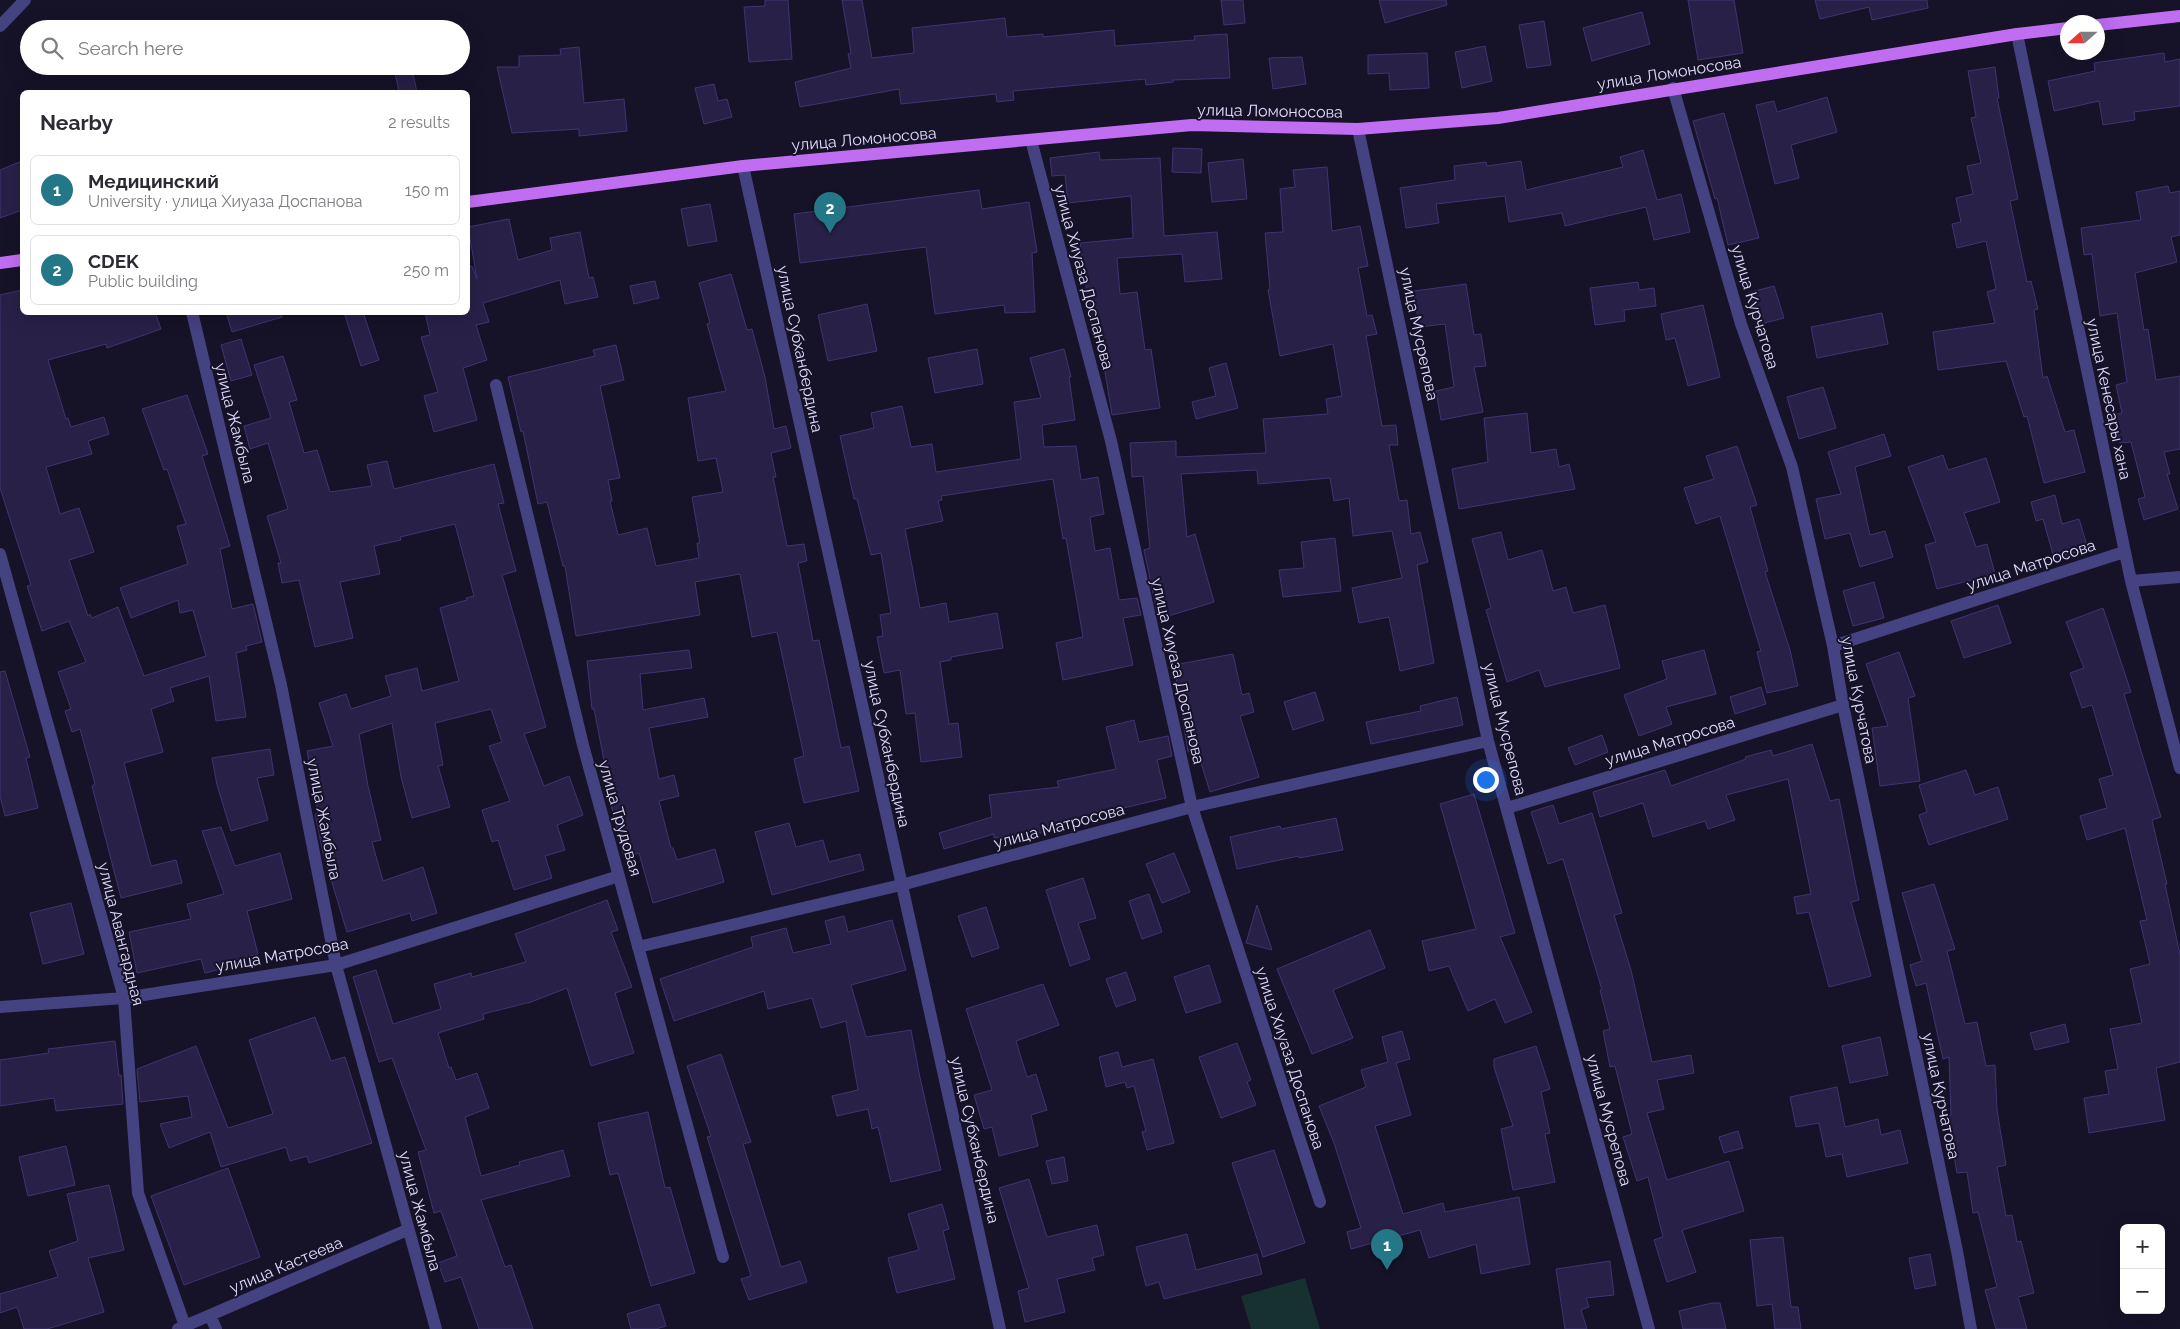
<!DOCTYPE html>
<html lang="en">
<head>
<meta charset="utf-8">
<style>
	:root { --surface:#fff; --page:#f7f7f7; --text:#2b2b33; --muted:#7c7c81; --line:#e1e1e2; --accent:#237786 }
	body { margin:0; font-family:Raleway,sans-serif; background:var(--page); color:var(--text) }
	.controls { position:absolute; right:15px; bottom:15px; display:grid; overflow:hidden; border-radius:8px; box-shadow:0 5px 20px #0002 }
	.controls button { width:45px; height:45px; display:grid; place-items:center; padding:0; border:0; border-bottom:1px solid var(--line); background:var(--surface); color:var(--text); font:25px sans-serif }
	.compass { position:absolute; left:2060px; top:15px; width:45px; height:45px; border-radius:50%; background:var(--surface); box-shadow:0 5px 20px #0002; rotate:249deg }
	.you { position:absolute; left:1485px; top:779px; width:18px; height:18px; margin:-12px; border:4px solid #fff; border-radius:50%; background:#1a73e8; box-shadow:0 0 0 8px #1a73e833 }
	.badge { display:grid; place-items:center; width:32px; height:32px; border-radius:50%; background:var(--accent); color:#fff; font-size:16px; font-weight:700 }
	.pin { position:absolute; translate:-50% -41px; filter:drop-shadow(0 1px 2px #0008) }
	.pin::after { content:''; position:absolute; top:26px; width:18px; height:15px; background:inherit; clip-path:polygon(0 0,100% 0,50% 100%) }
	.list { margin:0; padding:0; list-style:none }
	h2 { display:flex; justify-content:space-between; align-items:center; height:65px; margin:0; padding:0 20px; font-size:21px }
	h2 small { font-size:16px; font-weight:400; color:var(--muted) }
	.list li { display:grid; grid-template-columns:32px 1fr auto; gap:15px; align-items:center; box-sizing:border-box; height:70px; margin:0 10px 10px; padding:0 10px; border:1px solid var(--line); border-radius:8px }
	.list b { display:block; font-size:19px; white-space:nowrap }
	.list p { margin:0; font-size:16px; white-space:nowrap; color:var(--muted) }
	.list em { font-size:16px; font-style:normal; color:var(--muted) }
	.icon { flex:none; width:28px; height:28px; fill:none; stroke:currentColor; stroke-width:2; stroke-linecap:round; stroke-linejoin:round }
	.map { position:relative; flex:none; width:2180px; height:1329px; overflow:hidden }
	.search { position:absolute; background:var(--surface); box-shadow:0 5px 20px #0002; left:20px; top:20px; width:450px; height:55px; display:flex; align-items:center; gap:12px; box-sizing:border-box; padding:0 18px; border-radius:28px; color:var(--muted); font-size:19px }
	.panel { position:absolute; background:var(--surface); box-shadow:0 5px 20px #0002; left:20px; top:90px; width:450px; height:225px; border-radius:8px }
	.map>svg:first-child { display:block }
	.green { fill:#163130 }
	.building { fill:#282047; stroke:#413471 }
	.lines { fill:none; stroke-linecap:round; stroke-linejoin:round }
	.minor { stroke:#454282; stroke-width:12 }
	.primary { stroke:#c16df2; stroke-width:12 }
	.labels { text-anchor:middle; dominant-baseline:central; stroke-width:4; stroke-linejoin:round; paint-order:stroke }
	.street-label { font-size:16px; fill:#e0dcfc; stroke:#161228 }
</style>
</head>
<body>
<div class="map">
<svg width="2180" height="1329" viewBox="0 0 2180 1329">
	<rect width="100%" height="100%" fill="#161228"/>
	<path class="green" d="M1305,1278L1320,1329H1251L1241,1296Z"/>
	<path class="building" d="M765,0H788L792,59L749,62L744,7L765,6Z
		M842,0H862L872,58L914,53L912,28L1005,18L1007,37L1043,34V37L1114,30L1115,46L1195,40L1194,36L1227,34L1230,78L1173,80V82L1146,85L1145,79L1013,91L1014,100L997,102L996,94L901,104L899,89L800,107L795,82L851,68L848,54L851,53Z
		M1221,0H1243L1245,23L1224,25Z
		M1379,0H1446L1447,5L1385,23Z
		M1688,0H1734L1743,53L1698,60Z
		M1815,0H1927L1928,8L1872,20L1869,7L1820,19Z
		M1642,12L1650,44L1592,61L1583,28Z
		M1544,21L1551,65L1527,68L1519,25Z
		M1485,46L1492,81L1462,88L1455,52Z
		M579,47L584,103L624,99L627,131L579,136V129L512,133L497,67H519V56L561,55L560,49Z
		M1427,53L1429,88L1390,90L1389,73L1368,74V55Z
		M2164,53L2165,62L2180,59V106L2134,112L2135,120L2103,125L2099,101L2054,111L2048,81L2095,71L2094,63Z
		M1302,57L1306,84L1273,89L1269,58Z
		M1995,67L1999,98H1997L2018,199L2010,201L2027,282L2031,281L2038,309L2034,310L2043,378L2047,376L2065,432L2074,430L2085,472L2044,483L2027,416L2024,417L2006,361L1938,370L1933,332L1995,323L1987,292L1996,289L1986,241L1957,248L1952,224L1961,222L1956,198L1973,194L1967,166L1981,163L1971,118L1976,117L1968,71Z
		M412,69L417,92H399L395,72Z
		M714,84L718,101L727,99L732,117L704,124L695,88Z
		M1827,97L1837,132L1791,145L1799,178L1775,184L1756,105L1774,101L1777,112Z
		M1724,113L1759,238L1728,245L1717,198L1715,199L1693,121Z
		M1173,148L1202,149L1201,173L1172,172Z
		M1643,150L1657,200L1681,194L1690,232L1654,240L1646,207L1565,226L1562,213L1509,222L1505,196L1436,204L1439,223L1406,228L1400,188L1455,180L1454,166L1486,162L1487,166L1521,161L1526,190L1623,167L1620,157Z
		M1099,152L1100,160L1160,158L1164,236L1217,232L1222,279L1185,282L1182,254L1117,258L1120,294L1137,292L1145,350L1151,349L1160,408L1112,415L1099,335L1093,336L1080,243L1133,238L1131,196L1068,203L1065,175L1052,176L1050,158Z
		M1243,159L1247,199L1212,202L1208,163Z
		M22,161V210L0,218V170Z
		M1327,167L1332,231L1360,226L1368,266L1358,268L1367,316L1372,315L1377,334L1366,336L1382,426L1396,425L1398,445H1389L1399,501L1407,500L1411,534L1420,532L1428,562L1417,565L1434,663L1400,671L1389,617L1359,623L1352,588L1402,578L1392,531L1353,536L1349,498L1334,501L1330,478L1258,484L1257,470L1181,474L1187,537L1195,534L1214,602L1162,618L1160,612H1157L1144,550L1150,548L1143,476L1132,477L1130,443L1176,441V457L1266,453L1263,419L1328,414L1326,399L1342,396L1333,344L1280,356L1268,290L1270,289L1265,233L1283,232L1280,189L1295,187L1293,170Z
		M2168,186L2170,193L2180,191V235L2171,237L2177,262L2135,273L2144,330L2148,329L2156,380L2180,376V449L2164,452L2170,474H2167L2178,509L2144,520L2138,499L2145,497L2131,442L2120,443L2114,415L2122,413L2116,385L2127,382L2117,313L2100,316L2092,254L2084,255L2081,228L2141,220L2136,192Z
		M979,190L982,209L1029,202L1037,252L1032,253L1035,312L1005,313L1004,305L935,314L926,247L800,263L794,214Z
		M710,204L717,241L688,246L681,209Z
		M509,219L518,260L552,250L550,238L580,232L589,278L593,277L598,297L565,304L560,280L483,303L489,322L476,325L487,360L463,368L477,420L434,432L424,396L438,392L421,337L430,335L425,312H468V267L472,266L477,279L468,227Z
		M731,274L747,330L752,329L765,377L774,429L786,426L791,448L771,453L776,477H773L787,546L804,544L807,561L798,563L813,641L819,640L841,748L849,746L859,791L804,803L794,759L804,756L777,632L752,637L740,574L695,582L700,615L576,636L565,566H563L547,502L538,504L523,431L521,432L508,377L595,356L593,350L616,345L624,380L600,386L620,478L608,480L612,501H610L618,535L647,528L656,566L699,558L697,543H700L692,497L723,492L716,458L698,461L688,398L726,391L707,324L710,323L699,283Z
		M655,281L659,298L634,304L630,286Z
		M1638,282L1639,290L1654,288L1656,306L1624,310L1625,321L1595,325L1590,288Z
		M1466,284L1474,335L1481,334L1486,366L1474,367L1483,412L1441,420L1436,391L1454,387L1445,324L1419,327L1414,291Z
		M1774,286L1784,318L1757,325L1748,293Z
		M22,290V312H155L161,329L107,348L106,344L48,360L66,419L68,418L71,427L104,417L109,434L88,441L92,454L46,467L60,514L79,508L94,552L69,560L88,616L90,614L92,618L118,607L144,676L206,656L193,610L180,613L178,600L131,618L120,588L188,564L177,526L186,524L167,469L164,470L142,409L187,395L208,454L202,456L230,546L220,549L232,609L253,604L262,642L246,646L247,650L236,653L246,717L216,721L209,676L170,688L174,701L151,709L163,752L124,763L151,866L176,860L182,883L121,898L92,786L95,784L80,729L72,732L65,711L71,709L58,672L86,662L69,621L42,631L27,586L31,585L0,488V295Z
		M867,304L877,351L828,361L818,315Z
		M1703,305L1720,377L1688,386L1675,338L1666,340L1661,314Z
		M226,312H281L282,317L232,332Z
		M344,312H363L379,360L361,366Z
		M1882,313L1888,344L1817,358L1811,327Z
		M241,339L252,375L231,381L221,345Z
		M977,349L983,384L935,393L928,358Z
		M1064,349L1071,377H1069L1075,420L1042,425L1044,447L1076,446L1081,480L1098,477L1104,514L1090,517L1095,551L1110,548L1119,600L1137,598L1141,615L1123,618L1133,665L1063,680L1056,643L1083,637L1066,538L1063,539L1053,479L941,496L942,500L938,501L943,521L905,529L920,608L946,603L949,622L997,613L1003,648L951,657V660L940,662L949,724L958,723L962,757L921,762L915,713L906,714L900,670L884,673L877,637L883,636L880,615L891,613L881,553L871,555L857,499H854L840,436L874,428L871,413L902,406L911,447L932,444L936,472L1021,459L1014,402L1041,398L1030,358Z
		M283,356L297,400L289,402L304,453L317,450L330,492L372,486L367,465L387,461L394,489L494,464L504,503L498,504L516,571L502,575L546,727L524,734L544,786L569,776L583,815L557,825L565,850L545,856L552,878L514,890L498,840L492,842L482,810L510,801L489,746L502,742L491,709L435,723L443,765L438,766L450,807L412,818L401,777L392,723L359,734L368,786L381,840L372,842L383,881L423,867L437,913L412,921L410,913L347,932L323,853L315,814H318L307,751L333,746L319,703L346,694L351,709L391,696L385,676L417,668L422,691L459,681L440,608L467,600L466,598L474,596L455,524L400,537L401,540L374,546L380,574L340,582L353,638L315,647L299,580L282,583L278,563H281L267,516L288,509L268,443L250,449L244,426L271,418L254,365Z
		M1226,363L1238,408L1196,419L1192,402L1216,396L1209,368Z
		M1823,387L1836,428L1799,439L1787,397Z
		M1527,413L1531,453L1556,449L1559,467L1569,464L1575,489L1459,509L1452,469L1488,462L1484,418Z
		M1884,434L1891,456L1855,467L1870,535L1885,531L1893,557L1860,567L1850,533L1825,539L1816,499L1841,494L1828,452Z
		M1737,446L1757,505L1750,507L1768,571L1765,572L1790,650L1798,686L1767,693L1757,652L1761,651L1720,516L1696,524L1684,488L1714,479L1706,456Z
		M1943,455L1948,470L1986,458L2000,502L1964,513L1976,547L1987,544L1995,574L1937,589L1925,545L1936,542L1908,467Z
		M2055,495L2062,524L2079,519L2088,549L2054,558L2043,519L2036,521L2031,502Z
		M1501,532L1508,560L1542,550L1553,591L1566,587L1573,613L1605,605L1620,668L1545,687L1539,670L1507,682L1486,610L1491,608L1472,539Z
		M1335,538L1341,591L1283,597L1279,570L1304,568L1301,542Z
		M1874,582L1884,618L1853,626L1843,591Z
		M1998,605L2011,643L1964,658L1951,621Z
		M2103,608L2131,692L2124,694L2161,817L2152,820L2167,884H2165L2180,955V1062L2156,1068L2165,1120L2089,1133L2084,1098L2109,1094L2105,1071L2118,1069L2110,1029L2142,1023L2130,969L2150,964L2140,921L2147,920L2125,828L2087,840L2080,816L2107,808L2099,779L2113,775L2092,705L2082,708L2070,673L2084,668L2066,622Z
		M689,650L692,668L640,674L643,710L704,698L708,717L649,728L659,779L674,775L679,796L659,801L671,848H673L677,860L715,849L724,882L653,903L639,853L624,857L610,801H612L594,709H592L587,661Z
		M1704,650L1716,694L1666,707L1672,724L1639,736L1624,695L1667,679L1662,661Z
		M1899,652L1915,696L1908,698L1920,781L1880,786L1872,728L1888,726L1866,664Z
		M1233,654L1242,695L1249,693L1254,712L1240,716L1259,777L1210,792L1197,750L1188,752L1174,665Z
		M5,671L30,757L26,758L38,808L5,816L0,796V672Z
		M1761,687L1766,704L1735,714L1730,697Z
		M1315,692L1324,720L1293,730L1284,702Z
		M1457,697L1463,725L1371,744L1366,722L1421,711L1420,706Z
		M1134,720L1139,742L1168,736L1172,756L1157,760L1166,798L1047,826L1048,832L994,838V834L944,849L939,833L992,817L989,795L1059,787L1057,781L1116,769L1106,727Z
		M1602,735L1608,752L1575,765L1568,748Z
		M1812,744L1830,801L1839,799L1859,900L1851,902L1871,976L1829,987L1809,912L1797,914L1794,897L1811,894L1788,779L1726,795L1735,820L1708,829L1705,821L1653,837L1643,803L1600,817L1593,792L1665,770L1671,786L1746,759L1745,757L1771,750L1773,756Z
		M270,749L274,775L257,778L268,820L231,831L217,785L212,758Z
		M1966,770L1975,795L1998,787L2008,819L1929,845L1919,815L1927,812L1919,785Z
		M1474,794L1515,933L1500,937L1532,1012L1505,1023L1495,999L1468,1011L1449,966L1429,971L1422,941L1476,929L1440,804Z
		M1553,805L1559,824L1592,813L1622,913L1614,915L1631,970L1652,1062L1691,1055L1694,1073L1657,1080L1664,1109L1647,1113L1667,1180L1729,1161L1744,1211L1682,1230L1696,1272L1667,1282L1654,1240L1663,1237L1648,1177L1637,1181L1623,1137L1632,1134L1615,1066L1610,1067L1603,1031L1610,1029L1600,990H1602L1563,859L1548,864L1531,812Z
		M1336,818L1343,850L1299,858V856L1237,869L1230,837L1280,826L1281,829Z
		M789,823L796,847L823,840L829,862L860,854L864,870L772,895L755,832Z
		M221,827L235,866L280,853L292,899L247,911L258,954L236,960L237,965L205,973L201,959L137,973L129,932L191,919L187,904L224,894L202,831Z
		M1174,853L1190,892L1162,903L1146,864Z
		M1083,878L1096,918L1078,923L1090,959L1070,966L1046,890Z
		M1934,884L1955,949L1947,951L1965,1024L1977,1022L1986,1066L1995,1065L1997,1110L2006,1165L1997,1167L2006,1216L2012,1215L2017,1242L2021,1241L2034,1293L2018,1297L2027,1329H1996L1985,1290L1997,1287L1978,1212L1973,1213L1967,1172L1957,1173L1947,1116L1951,1115L1949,1057L1943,1059L1926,983L1916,986L1910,965L1922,961L1902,893Z
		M1149,894L1162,932L1142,939L1129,901Z
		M607,900L618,930L611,932L632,987L615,993L634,1053L591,1066L567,988L531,1002L483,1014L484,1019L438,1033L449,1068L451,1067L456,1080L477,1073L489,1108L465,1117L481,1176L520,1165L519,1162L563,1150L570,1176L481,1200L505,1267L511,1265L533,1329H479L461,1277L445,1282L438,1263L457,1256L441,1211L434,1213L418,1152L426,1150L392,1058L379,1062L353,977L376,970L393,1024L441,1009L434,984L471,973L472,977L526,962L515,934Z
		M71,903L84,954L43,964L30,913Z
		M1257,905L1272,950L1246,943Z
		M986,907L999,948L972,957L958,916Z
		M844,916L848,932L892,920L906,970L851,985L866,1037L911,1030L919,1073L941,1170L891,1182L878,1127L872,1129L868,1109L837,1116L832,1096L858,1090L846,1021L821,1028L812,998L768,1009L764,991L674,1021L660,979L753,947L751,937L786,928L793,953L831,944L825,921Z
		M1370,930L1385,968L1333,990L1353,1038L1312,1054L1277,969Z
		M1209,965L1221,1002L1186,1013L1174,977Z
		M1126,972L1136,1000L1116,1007L1106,979Z
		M1043,984L1059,1025L1016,1041L1027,1077L1036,1074L1047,1110L1031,1115L1038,1146L999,1156L992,1127L984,1129L974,1095L992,1090L966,1009Z
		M315,1017L331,1061L345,1057L372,1143L309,1163L307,1156L290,1161L286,1147L221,1167L210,1132L169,1148L160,1124L192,1117L188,1096L140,1102L137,1069L196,1046L228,1128L273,1114L249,1040Z
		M2065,1024L2069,1042L2035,1050L2030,1033Z
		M1402,1031L1410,1059L1396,1063L1411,1115L1375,1126L1403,1214L1443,1203L1445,1212L1519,1197L1530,1264L1481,1274L1476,1244L1429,1258L1420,1230L1351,1249L1347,1232L1361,1228L1334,1143L1319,1106L1366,1087L1361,1070L1388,1062L1382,1037Z
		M1880,1037L1888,1075L1850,1083L1842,1046Z
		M115,1041L119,1076L121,1075L123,1104L56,1111L54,1098L0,1106V1060L49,1053L48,1049Z
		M1237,1043L1251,1080L1247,1082L1256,1105L1221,1118L1199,1057Z
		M1536,1046L1550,1089L1541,1092L1550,1133L1545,1134L1555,1182L1513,1190L1501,1129L1513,1126L1494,1067V1059Z
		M1118,1052L1122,1067L1153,1059L1174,1143L1147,1150L1142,1132L1146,1131L1134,1086L1127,1088L1125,1082L1106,1087L1099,1057Z
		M721,1054L751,1142L743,1144L781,1267L800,1261L807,1282L749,1300L741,1279L751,1276L707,1137L711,1136L687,1066Z
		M1837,1087L1845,1127L1878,1119L1881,1135L1900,1130L1908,1163L1847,1177L1842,1154L1826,1157L1819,1123L1796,1127L1790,1097Z
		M648,1112L665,1188L670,1187L695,1273L651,1286L618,1173L610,1175L598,1123Z
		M1738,1131L1743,1148L1724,1153L1719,1137Z
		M66,1146L75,1185L28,1196L19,1157Z
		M1274,1150L1305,1243L1263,1257L1232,1163Z
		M1064,1157L1068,1181L1052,1184L1046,1161Z
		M228,1168L260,1257L184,1285L151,1196Z
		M1029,1179L1047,1237L1097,1225L1104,1255L1092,1258L1095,1270L1057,1279L1065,1312L1025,1322L1018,1291L1029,1288L999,1188Z
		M109,1185L124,1250L88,1258L104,1312L47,1329H24L17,1307L0,1313V1294L58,1277L49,1251L78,1241L67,1194Z
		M942,1204L949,1229L943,1231L955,1279L897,1293L888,1258L919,1250L908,1214Z
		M1187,1234L1196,1270L1257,1254L1262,1274L1164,1299L1159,1282L1146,1286L1136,1247Z
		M1783,1237L1791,1307H1798L1801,1329H1775L1772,1304L1757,1306L1750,1240Z
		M1930,1254L1936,1285L1915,1289L1909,1258Z
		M1610,1261L1614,1295L1586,1298L1589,1307L1581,1310L1587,1329H1565L1556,1269Z
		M1712,1303H1720L1726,1329H1683L1679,1311Z
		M659,1304L666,1326L656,1329H631L627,1314Z"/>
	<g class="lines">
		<path class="minor" d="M0,26L25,0
			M2017,34L2131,581L2180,768
			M1673,88L1741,324L1792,467L1833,646L1843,705L1957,1251L1971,1329
			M1358,129L1488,741L1649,1329
			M1031,140L1111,441L1192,807L1320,1202
			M743,166L1000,1329
			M192,312L281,685L336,965L436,1329
			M496,385L583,745L723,1257
			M0,554L124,998L138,1193L185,1326
			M2131,581L2180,577
			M1833,646L2124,552
			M1507,808L1843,705
			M638,947L901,885L1192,807L1488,741
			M0,1007L124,998L336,965L619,876
			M210,1315L216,1329
			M178,1329L407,1230"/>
		<path class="primary" d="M2098,25L2180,16
			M468,202L743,166L1192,125L1358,129L1498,118L2017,34L2068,28
			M0,263L22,260"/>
	</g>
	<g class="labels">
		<g class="street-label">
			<text transform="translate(1669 73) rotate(-9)">улица Ломоносова</text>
			<text transform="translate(1270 111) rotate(1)">улица Ломоносова</text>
			<text transform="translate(864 139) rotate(-5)">улица Ломоносова</text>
			<text transform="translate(1084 277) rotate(75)">улица Хиуаза Доспанова</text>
			<text transform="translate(1755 307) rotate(73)">улица Курчатова</text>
			<text transform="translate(1419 334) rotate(78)">улица Мусрепова</text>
			<text transform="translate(800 349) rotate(78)">улица Субханбердина</text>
			<text transform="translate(2109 399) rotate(78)">улица Кенесары хана</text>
			<text transform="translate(235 423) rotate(76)">улица Жамбыла</text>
			<text transform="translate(2031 565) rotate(-18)">улица Матросова</text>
			<text transform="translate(1178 671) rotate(77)">улица Хиуаза Доспанова</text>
			<text transform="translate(1859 700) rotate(79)">улица Курчатова</text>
			<text transform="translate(1505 729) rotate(76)">улица Мусрепова</text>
			<text transform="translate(1670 741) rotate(-17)">улица Матросова</text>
			<text transform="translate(887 744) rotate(78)">улица Субханбердина</text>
			<text transform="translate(620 818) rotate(74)">улица Трудовая</text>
			<text transform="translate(324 819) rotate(79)">улица Жамбыла</text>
			<text transform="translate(1059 826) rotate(-15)">улица Матросова</text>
			<text transform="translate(121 934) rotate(76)">улица Авангардная</text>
			<text transform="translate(282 955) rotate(-10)">улица Матросова</text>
			<text transform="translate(1290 1058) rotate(72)">улица Хиуаза Доспанова</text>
			<text transform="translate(1941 1096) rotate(78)">улица Курчатова</text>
			<text transform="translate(1609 1120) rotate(75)">улица Мусрепова</text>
			<text transform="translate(975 1140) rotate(77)">улица Субханбердина</text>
			<text transform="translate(420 1211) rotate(75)">улица Жамбыла</text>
			<text transform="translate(286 1265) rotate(-23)">улица Кастеева</text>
		</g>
	</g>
</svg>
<div class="controls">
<button>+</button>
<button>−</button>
</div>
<svg class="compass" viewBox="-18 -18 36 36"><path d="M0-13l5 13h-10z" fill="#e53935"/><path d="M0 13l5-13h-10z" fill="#7c7c81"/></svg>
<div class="you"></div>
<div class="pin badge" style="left:1387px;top:1270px">1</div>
<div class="pin badge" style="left:830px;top:233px">2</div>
<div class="search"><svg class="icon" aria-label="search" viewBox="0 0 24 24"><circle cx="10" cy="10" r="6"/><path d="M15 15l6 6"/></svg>Search here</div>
<section class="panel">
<h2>Nearby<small>2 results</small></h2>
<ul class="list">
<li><span class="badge">1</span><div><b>Медицинский</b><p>University · улица Хиуаза Доспанова</p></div><em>150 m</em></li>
<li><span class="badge">2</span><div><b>CDEK</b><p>Public building</p></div><em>250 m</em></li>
</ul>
</section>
</div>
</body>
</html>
